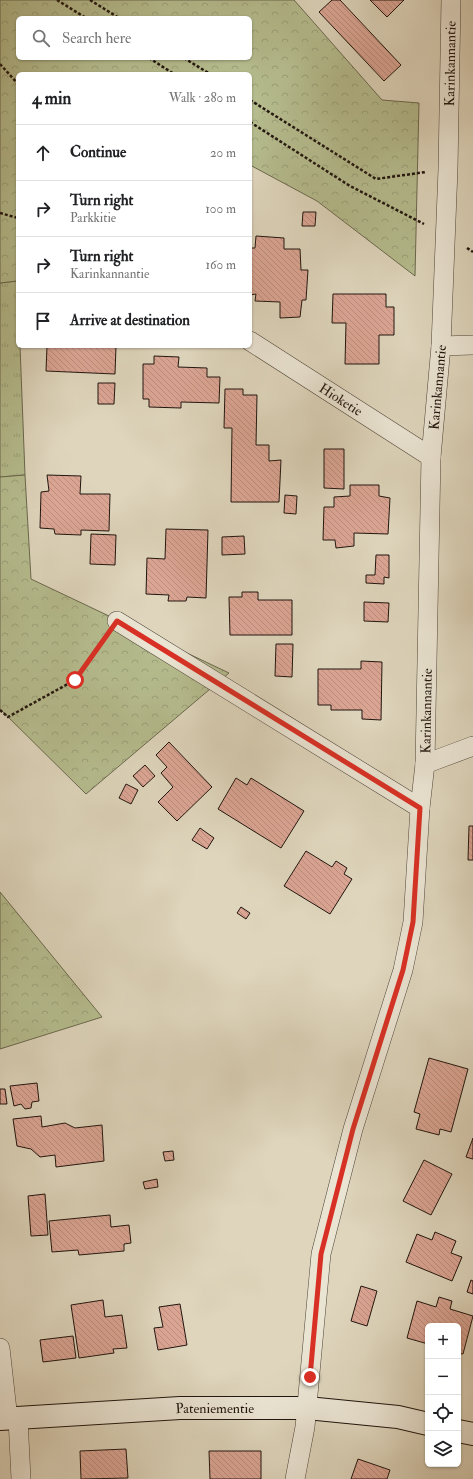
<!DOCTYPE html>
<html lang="en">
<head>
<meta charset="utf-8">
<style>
	:root { --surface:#fff; --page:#f6f6f6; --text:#202124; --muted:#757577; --line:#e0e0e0 }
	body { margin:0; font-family:"IM FELL Double Pica",serif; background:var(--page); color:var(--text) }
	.controls { position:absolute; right:12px; bottom:12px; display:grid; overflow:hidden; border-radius:6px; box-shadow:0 1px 3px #0004 }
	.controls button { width:36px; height:36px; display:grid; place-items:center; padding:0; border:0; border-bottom:1px solid var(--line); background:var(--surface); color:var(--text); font:20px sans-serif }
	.stop { position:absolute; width:12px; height:12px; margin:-9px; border:3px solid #d93025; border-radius:50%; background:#fff }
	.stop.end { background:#d93025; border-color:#fff; box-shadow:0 1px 4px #0008 }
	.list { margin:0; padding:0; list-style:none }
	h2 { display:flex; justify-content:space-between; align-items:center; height:52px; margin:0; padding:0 16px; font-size:17px }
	h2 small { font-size:13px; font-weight:400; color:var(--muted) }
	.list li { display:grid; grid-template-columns:26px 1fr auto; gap:12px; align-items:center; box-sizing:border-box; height:56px; padding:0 16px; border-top:1px solid var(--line) }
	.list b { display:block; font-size:15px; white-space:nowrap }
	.list p { margin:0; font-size:13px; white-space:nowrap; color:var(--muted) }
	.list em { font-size:13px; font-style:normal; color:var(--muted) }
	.icon { flex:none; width:22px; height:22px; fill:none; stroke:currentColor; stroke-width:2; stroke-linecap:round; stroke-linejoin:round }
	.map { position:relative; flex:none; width:473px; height:1479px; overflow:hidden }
	.search { position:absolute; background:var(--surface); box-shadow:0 1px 3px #0004; left:16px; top:16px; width:236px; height:44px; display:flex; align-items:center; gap:10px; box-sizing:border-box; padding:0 14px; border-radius:6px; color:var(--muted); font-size:15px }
	.panel { position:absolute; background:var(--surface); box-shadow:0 1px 3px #0004; left:16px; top:72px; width:236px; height:276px; border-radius:6px }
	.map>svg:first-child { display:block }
	.grass { fill:url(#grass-tufts); stroke:#6b684e }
	.forest { fill:url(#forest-crowns); stroke:#6b684e; fill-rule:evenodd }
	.building { fill:url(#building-back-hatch); stroke:#21150e }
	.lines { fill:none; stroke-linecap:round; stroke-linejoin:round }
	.street-casing { stroke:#50453a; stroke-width:20 }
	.secondary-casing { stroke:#21150e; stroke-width:24 }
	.path { stroke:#21150e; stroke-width:2.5; stroke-dasharray:3 2; stroke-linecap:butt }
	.street { stroke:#eae4d3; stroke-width:19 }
	.secondary { stroke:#eae4d3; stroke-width:22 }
	.route { stroke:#d93025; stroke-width:5 }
	.labels { text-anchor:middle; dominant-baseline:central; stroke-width:3.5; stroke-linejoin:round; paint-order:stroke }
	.street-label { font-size:14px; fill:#21150e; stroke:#eae4d3 }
</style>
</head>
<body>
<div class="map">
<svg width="473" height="1479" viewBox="0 0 473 1479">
	<defs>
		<pattern id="grass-tufts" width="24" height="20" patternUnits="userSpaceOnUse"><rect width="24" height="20" fill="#b5bc8e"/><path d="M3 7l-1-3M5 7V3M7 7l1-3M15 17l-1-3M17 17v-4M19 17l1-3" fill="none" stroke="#9ba179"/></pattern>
		<pattern id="forest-crowns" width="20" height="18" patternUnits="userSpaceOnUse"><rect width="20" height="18" fill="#b5bc8e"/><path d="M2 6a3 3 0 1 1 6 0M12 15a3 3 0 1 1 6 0" fill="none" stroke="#9ba179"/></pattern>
		<pattern id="building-back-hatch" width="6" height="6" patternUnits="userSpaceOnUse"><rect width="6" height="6" fill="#dba594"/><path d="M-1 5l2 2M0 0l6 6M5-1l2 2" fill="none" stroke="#bc8d7e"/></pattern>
	</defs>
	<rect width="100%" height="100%" fill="#ded5bc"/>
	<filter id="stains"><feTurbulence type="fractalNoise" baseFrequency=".005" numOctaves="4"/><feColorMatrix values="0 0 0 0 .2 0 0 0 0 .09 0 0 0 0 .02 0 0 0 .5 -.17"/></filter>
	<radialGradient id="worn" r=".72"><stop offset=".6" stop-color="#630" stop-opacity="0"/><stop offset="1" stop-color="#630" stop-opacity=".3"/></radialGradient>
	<path class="grass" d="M17,281L18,346H20L25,475L0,477V283Z"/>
	<path class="forest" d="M0,0H294L382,100L419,103L415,276L317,201L250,165V74H18V278L17,281L0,283ZM18,18H250V58H18Z
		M25,475L31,579L229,673L86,794L0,709V477Z
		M0,892L102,1017L0,1049Z"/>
	<path class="building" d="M332,0H340L401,65L384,81L319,12Z
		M370,0H404L387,17Z
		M303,212H316L315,226H302Z
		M256,236L284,238V249H300L301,270H308L306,300H302L300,317L280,318V302L255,301L256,294L250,295V248H255Z
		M333,294H386V307H394V335H379V364H345L346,323H332Z
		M47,346H116L115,374L46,371Z
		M154,356L179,357L178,367L207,368V377H220L219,403L181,402V408L149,407V399H143V364H154Z
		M98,383H115L114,404H98Z
		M225,389H243V395H257L256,445H269V461L281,460L279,502H231L232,428H224Z
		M324,449H344V489L324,488Z
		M47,475L81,476L80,494H110L109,531L81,530V535L55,534L54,529L40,528L41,492L49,491Z
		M350,485H379V496L390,498L388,534L354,533V546L336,548L335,540H323L324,507H334V497L350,496Z
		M285,495L297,496L296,514L284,513Z
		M166,529L208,530L206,598L187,597L186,601H168L169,595L146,594L147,558L165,559Z
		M91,534L116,535L115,565L90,564Z
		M244,536L245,554L222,555V537Z
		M376,555H389V578L384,577V584L366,583V575H375Z
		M242,592H258V600H292V635H230L229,597H242Z
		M364,602L389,603L388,622L364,621Z
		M276,644H293L292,677L275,676Z
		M361,661L382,662L381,720L362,719V710H331V705H318V669H361Z
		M169,742L212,787L177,821L158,802L173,787L161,773L167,767L156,755Z
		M145,765L155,776L143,787L133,776Z
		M236,778L247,785L251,778L304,811L281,848L218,809Z
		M126,784L138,790L131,804L119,798Z
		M469,826H473V860H468Z
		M200,828L214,838L207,849L192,840Z
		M306,851L332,867L336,861L347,868L344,874L352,879L330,914L284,886Z
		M241,907L250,913L246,919L237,913Z
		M429,1058L468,1069L451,1132L440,1129L439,1135L416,1129L420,1114L414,1112Z
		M37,1083L39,1101L32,1102L31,1108L25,1109L21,1104L14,1106L10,1086Z
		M0,1089H5L7,1104H0Z
		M41,1116L42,1127L65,1123L75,1128L102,1125L104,1161L56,1167L55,1155L40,1157L31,1149L17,1146L13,1119Z
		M473,1138V1159L466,1157Z
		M173,1151L174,1160L165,1161L163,1152Z
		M424,1160L452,1174L431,1215L403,1201Z
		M157,1179L158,1187L145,1189L143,1182Z
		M45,1194L48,1235L31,1236L28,1196Z
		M110,1215L111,1227L129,1225L131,1243L124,1244V1251L79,1255L78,1250L52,1252L49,1221Z
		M435,1232L456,1241L451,1253L462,1257L452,1281L406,1262L417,1234L432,1240Z
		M471,1280L473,1281V1294L467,1292Z
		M361,1286L377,1291L367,1326L351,1321Z
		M439,1297L452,1301L450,1309L473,1316L463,1354L458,1353V1326H428V1344L407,1338L417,1301L436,1307Z
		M103,1300L105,1317L122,1315L127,1348L113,1349L114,1353L79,1358L71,1305Z
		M180,1304L187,1345L158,1350L154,1328L163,1327L159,1307Z
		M73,1336L76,1358L43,1362L40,1340Z
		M126,1449L128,1478L81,1479L80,1451Z
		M209,1451H261V1479H210Z
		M358,1459L390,1470L387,1479H351Z"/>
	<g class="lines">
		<g class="street-casing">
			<g id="street">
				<path id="s1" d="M250,341L431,457"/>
				<path d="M441,346L473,345"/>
				<path d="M117,621L420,808"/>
				<path d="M425,764L473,746"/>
				<path d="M0,1348L8,1419"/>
				<path d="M18,1418L21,1479"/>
				<path id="s2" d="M295,1479L305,1427L321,1254L353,1129L403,970L413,922L420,808L425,764L431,457L441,346L448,169L451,0"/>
			</g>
		</g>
		<g class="secondary-casing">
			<g id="secondary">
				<path id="s3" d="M0,1419L180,1408H307L398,1417L428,1424"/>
				<path d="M458,1431L473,1434"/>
			</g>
		</g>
		<path class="path" d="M57,0L86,18
			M90,0L119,18
			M149,58L174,74
			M184,58L210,74
			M0,64L18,84
			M250,100L376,179L426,172
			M250,122L350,186L424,224
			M0,213L18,218
			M467,248L473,252
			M0,710L8,717L75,680L104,639"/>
		<use href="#street" class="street"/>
		<use href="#secondary" class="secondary"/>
	</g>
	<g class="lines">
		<path class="route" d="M75,680L117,621L420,808L413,922L403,970L353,1129L321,1254L310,1377"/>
	</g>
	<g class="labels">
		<g class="street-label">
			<text stroke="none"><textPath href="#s2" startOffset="1431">Karinkannantie</textPath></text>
			<text stroke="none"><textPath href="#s2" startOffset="1107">Karinkannantie</textPath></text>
			<text stroke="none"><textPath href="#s1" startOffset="108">Hioketie</textPath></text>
			<text stroke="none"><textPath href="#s2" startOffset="783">Karinkannantie</textPath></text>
			<text stroke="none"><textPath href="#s3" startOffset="215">Pateniementie</textPath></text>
		</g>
	</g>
	<rect width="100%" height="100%" filter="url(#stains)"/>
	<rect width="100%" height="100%" fill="url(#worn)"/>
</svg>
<div class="controls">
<button>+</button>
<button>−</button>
<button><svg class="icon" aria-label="locate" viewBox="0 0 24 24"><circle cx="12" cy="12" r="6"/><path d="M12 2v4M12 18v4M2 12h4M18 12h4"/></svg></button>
<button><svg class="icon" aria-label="layers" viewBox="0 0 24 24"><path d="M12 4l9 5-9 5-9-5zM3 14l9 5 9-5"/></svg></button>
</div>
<div class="stop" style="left:75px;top:680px"></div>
<div class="stop end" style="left:310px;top:1377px"></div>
<div class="search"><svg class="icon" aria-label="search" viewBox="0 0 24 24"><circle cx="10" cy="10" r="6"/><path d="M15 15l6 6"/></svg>Search here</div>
<section class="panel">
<h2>4 min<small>Walk · 280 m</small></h2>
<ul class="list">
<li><svg class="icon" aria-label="ahead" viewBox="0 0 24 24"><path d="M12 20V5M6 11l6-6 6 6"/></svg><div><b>Continue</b></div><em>20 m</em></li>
<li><svg class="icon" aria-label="right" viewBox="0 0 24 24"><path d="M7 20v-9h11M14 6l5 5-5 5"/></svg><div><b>Turn right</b><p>Parkkitie</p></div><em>100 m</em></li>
<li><svg class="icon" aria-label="right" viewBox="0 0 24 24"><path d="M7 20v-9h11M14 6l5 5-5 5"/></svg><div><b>Turn right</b><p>Karinkannantie</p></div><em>160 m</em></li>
<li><svg class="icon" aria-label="arrive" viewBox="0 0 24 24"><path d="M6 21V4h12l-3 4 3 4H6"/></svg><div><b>Arrive at destination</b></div></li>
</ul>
</section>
</div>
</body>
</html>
